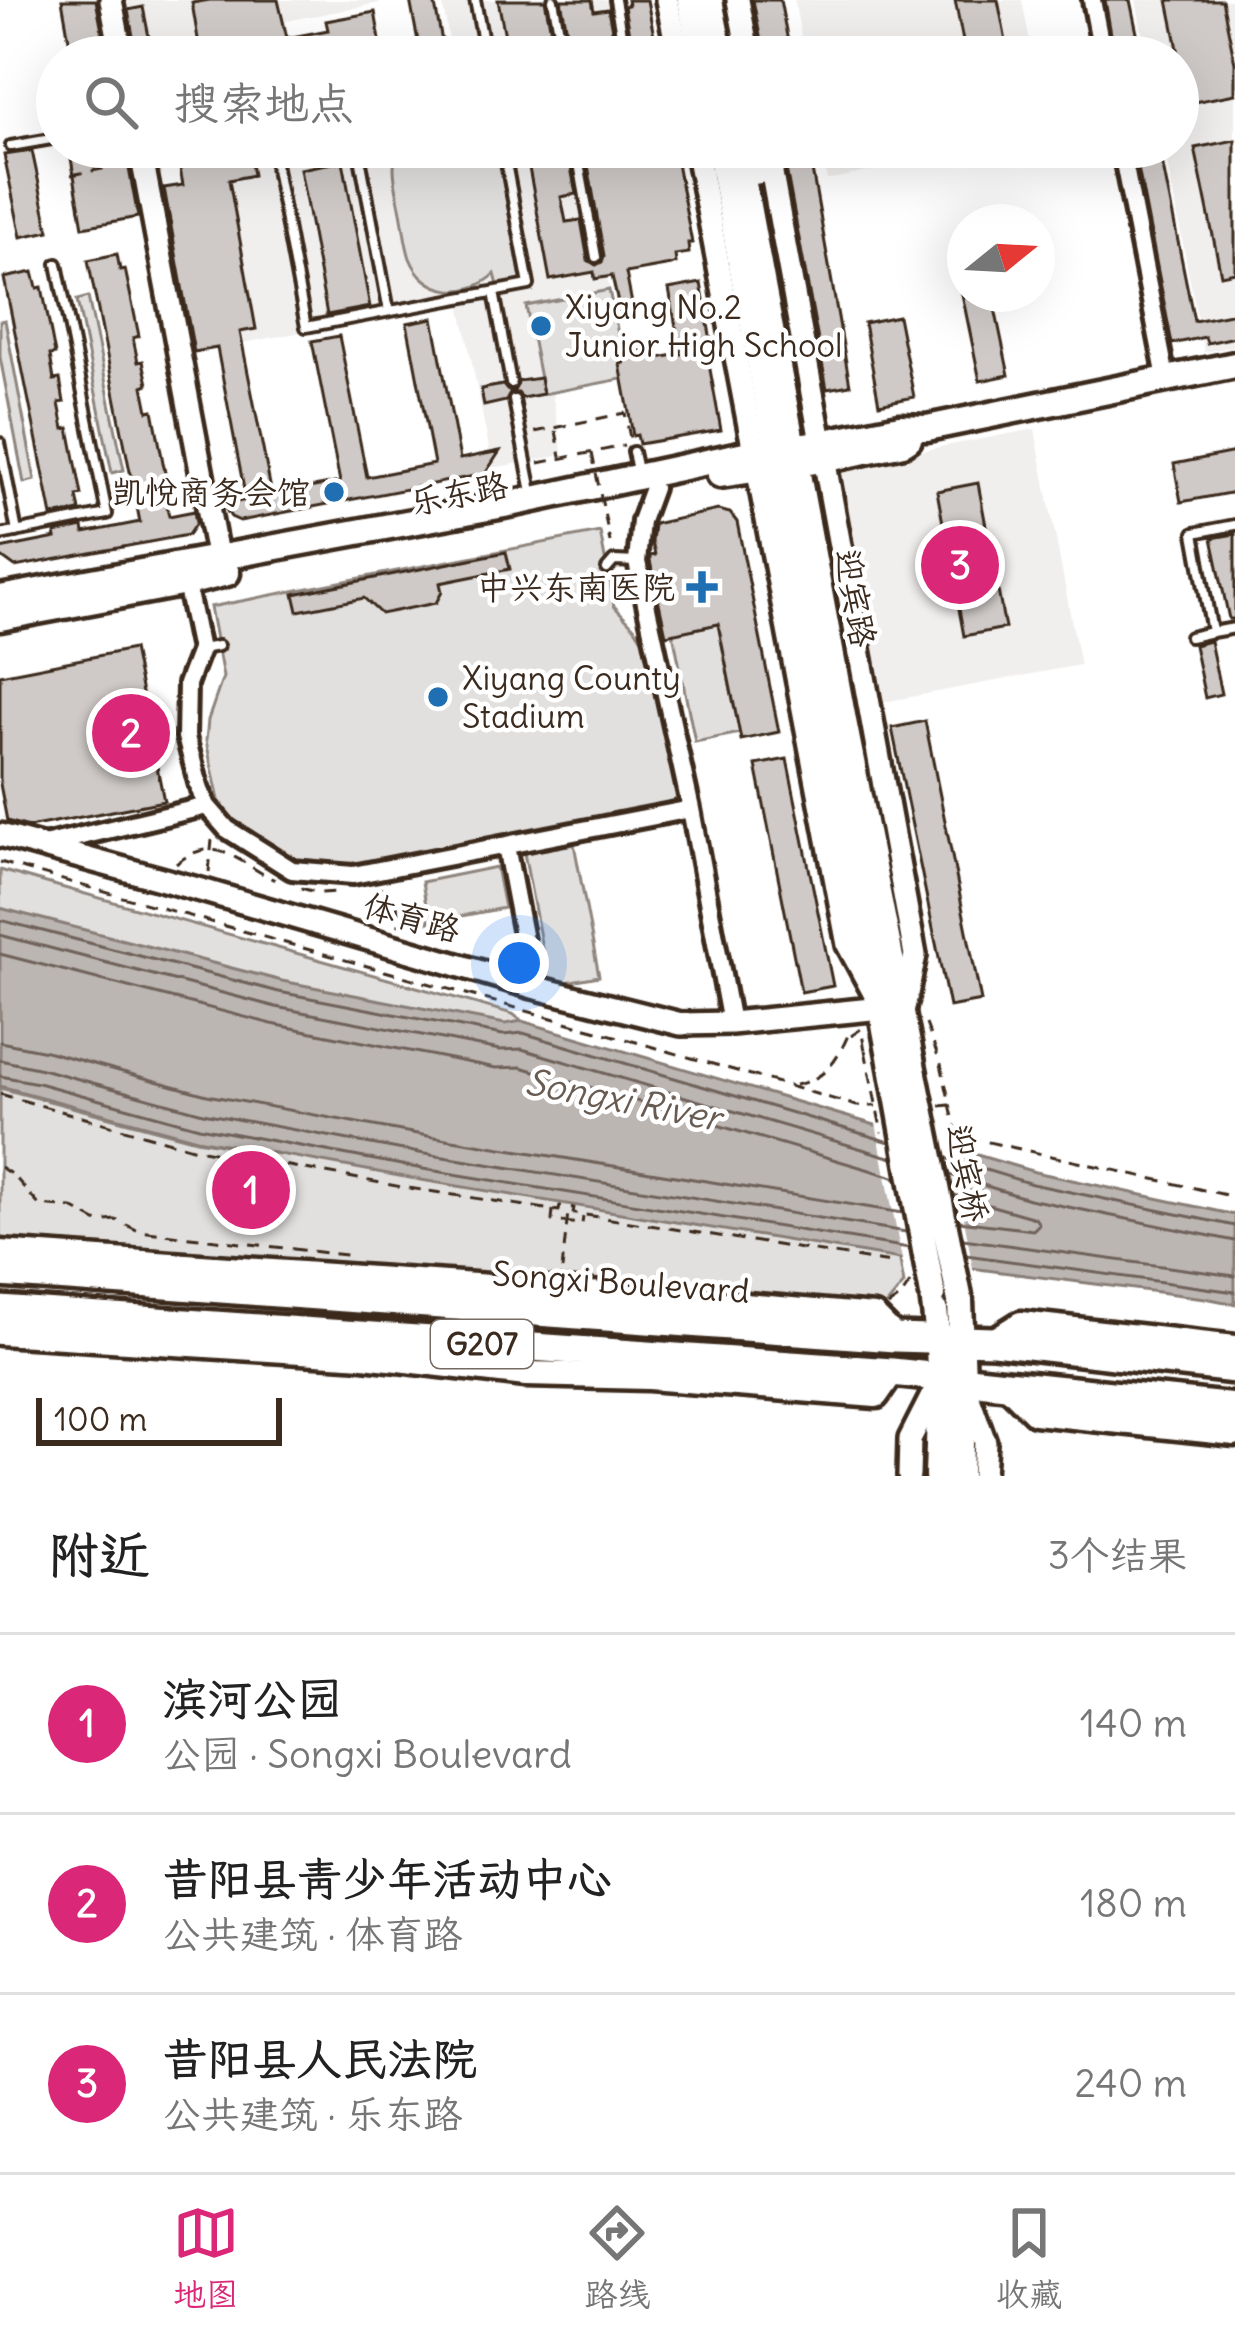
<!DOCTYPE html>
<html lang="zh">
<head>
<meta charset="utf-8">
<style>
	:root { --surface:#fff; --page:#f6f6f6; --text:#222; --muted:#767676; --line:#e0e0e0; --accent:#db2777 }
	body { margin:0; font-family:Delius,"LXGW WenKai TC",sans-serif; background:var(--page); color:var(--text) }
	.compass { position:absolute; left:947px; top:204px; width:108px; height:108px; border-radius:50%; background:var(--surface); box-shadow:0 12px 48px #0002; rotate:72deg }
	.scale { position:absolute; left:36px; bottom:30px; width:246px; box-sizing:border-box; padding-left:12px; border:6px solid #3b2a1e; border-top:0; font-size:33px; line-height:42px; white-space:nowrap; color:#3b2a1e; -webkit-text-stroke:9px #fff; paint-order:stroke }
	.you { position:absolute; left:519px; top:963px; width:42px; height:42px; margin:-30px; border:9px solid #fff; border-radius:50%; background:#1a73e8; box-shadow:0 0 0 18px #1a73e833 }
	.badge { display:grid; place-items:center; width:78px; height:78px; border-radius:50%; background:var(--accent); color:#fff; font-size:39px; font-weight:700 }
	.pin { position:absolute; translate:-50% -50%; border:6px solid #fff; box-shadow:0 3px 12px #0006 }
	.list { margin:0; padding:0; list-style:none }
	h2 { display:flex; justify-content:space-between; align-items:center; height:156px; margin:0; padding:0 48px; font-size:51px }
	h2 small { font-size:39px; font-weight:400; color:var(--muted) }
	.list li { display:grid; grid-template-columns:78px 1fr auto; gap:36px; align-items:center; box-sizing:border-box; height:180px; padding:0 48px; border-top:3px solid var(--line) }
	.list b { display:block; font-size:45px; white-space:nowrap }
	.list p { margin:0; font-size:39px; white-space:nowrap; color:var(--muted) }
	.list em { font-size:39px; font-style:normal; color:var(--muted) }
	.icon { flex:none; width:66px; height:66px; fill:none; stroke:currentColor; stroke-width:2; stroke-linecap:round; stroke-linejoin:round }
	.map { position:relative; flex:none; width:1235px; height:1476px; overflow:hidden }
	.search { position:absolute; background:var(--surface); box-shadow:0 12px 48px #0002; left:36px; right:36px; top:36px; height:132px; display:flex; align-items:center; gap:30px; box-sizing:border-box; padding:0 42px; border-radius:66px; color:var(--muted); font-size:45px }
	.sheet { height:696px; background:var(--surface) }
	nav { display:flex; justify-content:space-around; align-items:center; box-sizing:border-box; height:168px; border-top:3px solid var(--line); background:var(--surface); font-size:33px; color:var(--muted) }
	nav a { display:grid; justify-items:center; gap:6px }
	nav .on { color:var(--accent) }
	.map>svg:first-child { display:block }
	.built { fill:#f1efee }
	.green { fill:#e2e0de; stroke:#8e857e; stroke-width:3 }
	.water { fill:#bcb6b3; stroke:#887e77; stroke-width:3 }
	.pier { fill:#fff }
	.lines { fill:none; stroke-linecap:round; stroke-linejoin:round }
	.shore { stroke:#6f625a; stroke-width:3 }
	.building { fill:#cfcac7; stroke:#3b2a1e; stroke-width:3 }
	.service-casing { stroke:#3b2a1e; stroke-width:16 }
	.minor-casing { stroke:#3b2a1e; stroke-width:26 }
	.tertiary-casing { stroke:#3b2a1e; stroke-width:30 }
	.secondary-casing { stroke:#3b2a1e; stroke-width:33 }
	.trunk-casing { stroke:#3b2a1e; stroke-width:36 }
	.path { stroke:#3b2a1e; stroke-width:3; stroke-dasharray:12 9; stroke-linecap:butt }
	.service { stroke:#fff; stroke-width:8 }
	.minor { stroke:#fff; stroke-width:16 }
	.tertiary { stroke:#fff; stroke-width:21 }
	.secondary { stroke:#fff; stroke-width:24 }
	.trunk { stroke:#fff; stroke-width:27 }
	.secondary-bridge-casing { stroke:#3b2a1e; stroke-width:33; stroke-linecap:butt }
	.path-bridge { stroke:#3b2a1e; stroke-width:3; stroke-dasharray:12 9; stroke-linecap:butt }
	.secondary-bridge { stroke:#fff; stroke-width:24 }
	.poi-dot { fill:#1f6fb2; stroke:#fff; stroke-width:4.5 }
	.labels { text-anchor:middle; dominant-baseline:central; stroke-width:9; stroke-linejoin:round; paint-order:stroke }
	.shield { fill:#fff; stroke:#766a62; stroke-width:3 }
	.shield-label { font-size:30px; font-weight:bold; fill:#3b2a1e }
	.poi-label { font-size:33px; fill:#3b2a1e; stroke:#fff; text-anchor:start }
	.street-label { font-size:33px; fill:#3b2a1e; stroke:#fff }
	.water-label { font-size:36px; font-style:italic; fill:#685b52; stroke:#fff }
</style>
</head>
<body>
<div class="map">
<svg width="1235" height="1476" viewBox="0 0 1235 1476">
	<rect width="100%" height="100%" fill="#fff"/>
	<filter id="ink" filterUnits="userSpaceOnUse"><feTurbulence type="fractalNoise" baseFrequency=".00833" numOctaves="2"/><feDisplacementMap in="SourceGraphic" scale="24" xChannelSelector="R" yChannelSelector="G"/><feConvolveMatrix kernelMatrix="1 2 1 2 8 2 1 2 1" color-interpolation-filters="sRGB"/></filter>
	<g filter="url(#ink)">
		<path class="built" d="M117,0H395L286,21L292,56L289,57H127Z
			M442,0H624L634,57H452Z
			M794,0H1022L1033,57H805Z
			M1136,0H1235V346L1204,352L1164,147H1178V57H1147Z
			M248,147H651L671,265L607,277L624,363L621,364L627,378L552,393L563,455L493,468L460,303L194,352L168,216L187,213L183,191L253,177Z
			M821,147H992L827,180Z
			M1035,429L1080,665L884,702L839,466Z"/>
		<path class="green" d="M397,147H497L522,285L499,289L495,274C468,299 425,296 410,258C405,244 404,227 401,212C397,190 390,169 397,147Z
			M609,290L624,363L621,364L627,378L543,394L526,306Z
			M88,297L124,470L112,473L77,300Z
			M5,320L35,480L24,483L0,357V321Z
			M600,532L614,606L635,628L646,645L659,691L678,791L676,799L670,804L349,866L321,867L297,863L264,848L234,822L219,800L206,741L208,720L223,677L210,607Z
			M718,624L740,733L695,742L673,633Z
			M574,844L599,976L549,985L524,853Z
			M496,867L504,908L429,922L422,882Z
			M0,870L513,1014L527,1025L503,1029L283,989L0,919Z
			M0,1088L196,1140L899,1255L904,1284L881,1312L670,1293L0,1240Z"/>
		<path class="water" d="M0,908L282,981L505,1024L522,1021L1035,1172L1235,1215V1304L1205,1298L900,1259L421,1180L197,1139L0,1086Z"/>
		<path class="pier" d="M875,1118L950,1141L974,1274L903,1265Z"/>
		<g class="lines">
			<path class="shore" d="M0,920L279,992L503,1035L523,1033L890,1142
				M0,935L276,1007L500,1050L522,1049L893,1158
				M0,954L272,1024L496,1068L521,1067L897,1178
				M0,1042L46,1051L207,1095L428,1136L903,1213
				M0,1060L42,1069L203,1113L425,1154L906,1232
				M0,1076L38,1083L199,1127L423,1169L909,1248
				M946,1158L1032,1184L1235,1226
				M950,1175L1029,1199L1235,1241
				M954,1195L1035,1218L1039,1224L1033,1230L959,1221
				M963,1239L1235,1276
				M966,1255L1235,1292"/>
		</g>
		<path class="building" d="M62,0H96L107,57H72Z
			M210,0H278L287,38L328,30L326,21L375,12L383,57H303V54L289,57H201L192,3Z
			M410,0H434L445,57H421Z
			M498,0H545L556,57H509Z
			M561,0H592L594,11L608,9L617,57H572Z
			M627,0H647L658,57H633L624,6L628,5Z
			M753,0H780L791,57H764Z
			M955,0H998L1009,57H966Z
			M1105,0H1130L1142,57H1115Z
			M1168,0H1222L1235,63V94L1189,103Z
			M143,7L153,57H137L128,10Z
			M1235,140V272L1221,275L1195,148Z
			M69,147H125L138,217L83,227Z
			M176,147H248L253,175L229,180L256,329L240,332L272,495L340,482L312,341L339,336L367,477L434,464L407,323L433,318L460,459L500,451L485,474L240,521L231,517L223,505L246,500L217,348L194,352L164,188L183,185Z
			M551,147L553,154L568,151L576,194L561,197L566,222L581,220L588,260L596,265L602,262L604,256L585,148L674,147L692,243H688L689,253L675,255L676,263L671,265L626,273L633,309L620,312L612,276L595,279L594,272L550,280L526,152Z
			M782,147H808L850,385L827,389Z
			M1134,147H1159L1194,321L1235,313V337L1207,343L1205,337L1172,344Z
			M32,151L49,231L21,237L4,155Z
			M343,161L370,307L327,315L300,169Z
			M117,254L120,270L125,269L139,336L133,338L138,362L143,361L148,384L143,386L148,411L153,410L166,478L161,479L169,516L194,511L196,523L188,535L15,567L0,556V549L56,538L55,533L83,527L84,533L140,522L88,260Z
			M33,272L37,288L42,287L55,354L50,355L54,380L60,379L64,402L59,403L64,429L69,428L82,495L77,496L80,511L52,516L4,278Z
			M701,283L711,341L705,342L721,430L639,444L637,435L633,436L628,407L620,364L624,363L622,355L651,349L652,359L681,354L669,289Z
			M962,294H992L1009,375L980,381Z
			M898,316L914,397L879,404L864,323Z
			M540,378L543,394L522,398L518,393L511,392L506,401L484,406L481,389L503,385L507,390L514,391L519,381Z
			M1235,452V492L1181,502L1174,464Z
			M978,483L1005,628L964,636L937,491Z
			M718,510L730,513L737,522L779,732L741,740L718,624L666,635L650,561V556L655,555L652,542L654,524Z
			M1235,534V619H1229L1212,538Z
			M506,552L510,569L440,583L442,592L436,603L381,614L364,598L298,611L294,594Z
			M1210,641L1221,694L1205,698L1194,645Z
			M133,649L164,801L29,827L7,821L0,784V675Z
			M925,721L981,1001L949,1007L892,728Z
			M787,759L833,986L801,992L756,765Z"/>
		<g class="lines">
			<g class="service-casing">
				<path id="service" d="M475,0L486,57
					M553,0L564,57
					M615,0L625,57
					M11,146L57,138
					M332,147L274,158L306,327L529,285L503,147
					M358,147L389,311
					M576,147L596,257
					M494,292L511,383
					M514,400L532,492
					M0,443L17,532
					M633,452L636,466
					M0,535L107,514L57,264
					M607,569L614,561L637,562
					M1212,632L1235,628
					M1190,637L1212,632L1194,533L1235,525
					M201,649L218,646"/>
			</g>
			<g class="minor-casing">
				<path id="minor" d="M1092,0L1103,57
					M1121,147L1166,378
					M653,488L641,521L637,562L691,809L731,1023
					M186,583L200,650L187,684L186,737L200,790L207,806L227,829L292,870L353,875L691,809
					M44,845L207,806
					M506,846L533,987"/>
			</g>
			<g class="tertiary-casing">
				<path id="tertiary" d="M111,0L122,57
					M667,0L679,57
					M738,0L749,57
					M140,147L218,560
					M767,147L915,955L903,1013
					M0,835L208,892L533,987L681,1024L731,1023L882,1008L848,945L696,147
					M964,1384L985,1442L983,1476
					M909,1476L910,1439L938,1384"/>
			</g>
			<g class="secondary-casing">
				<path id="secondary" d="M690,0L701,57
					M710,0L721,57
					M719,147L890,1056
					M737,147L845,726L911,1059
					M743,174L771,169
					M720,475L823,460L903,443L909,439
					M0,598L515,503L754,452L820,443L900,427L927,428L1235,365
					M0,618L186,583L227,573
					M0,1253L676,1300L874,1317L895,1338
					M933,1295C942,1356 939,1415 937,1476
					M960,1301L963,1380L960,1476
					M0,1332L364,1355L526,1374L649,1377L876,1395L892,1372
					M994,1341L1021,1324L1235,1348
					M1008,1385L1035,1412L1235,1433"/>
			</g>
			<g class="trunk-casing">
				<path id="trunk" d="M0,1273L895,1338L994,1341L1235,1369
					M0,1310L892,1372L1235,1408"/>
			</g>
			<path class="path" d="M71,175L123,165
				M556,431L561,457
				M535,432L625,413L631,443
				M539,463L624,446
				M499,485L506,476L513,472
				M0,862C285,944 572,1022 857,1106H876
				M176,864C216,831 239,864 275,880
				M209,872L212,840
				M301,888L319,893L338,892
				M381,888L397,904L399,926
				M926,1024L941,1064L957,1135L1235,1197
				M851,1036L861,1029L865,1050
				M795,1085C826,1079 837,1061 849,1033
				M0,1094L192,1148L402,1187L559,1211L560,1206L574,1208L573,1213L891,1263
				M940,1106L950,1105
				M0,1167L14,1176L39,1205L72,1208L98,1222L116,1220L139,1231L353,1256
				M553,1210L552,1221L582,1224L583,1217
				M562,1270L568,1212
				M888,1306L900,1298L910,1283"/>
			<use href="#service" class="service"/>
			<use href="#minor" class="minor"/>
			<use href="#tertiary" class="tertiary"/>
			<use href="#secondary" class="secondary"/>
			<use href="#trunk" class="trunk"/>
			<g class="secondary-bridge-casing">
				<path id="secondary-bridge" d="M890,1056L933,1295
					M911,1059L960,1301"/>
			</g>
			<path class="path-bridge" d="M592,453L610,542
				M865,1050L882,1133"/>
			<use href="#secondary-bridge" class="secondary-bridge"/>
		</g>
	</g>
	<g class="poi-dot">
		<circle cx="541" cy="326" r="12"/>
		<circle cx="334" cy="492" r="12"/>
		<path d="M696 569h12v12h12v12h-12v12h-12v-12h-12v-12h12z"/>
		<circle cx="438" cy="697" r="12"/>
	</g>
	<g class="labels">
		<rect class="shield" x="431" y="1320" width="102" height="48" rx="9"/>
		<g class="shield-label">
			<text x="482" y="1344">G207</text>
		</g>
		<g class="poi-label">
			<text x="565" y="307">Xiyang No.2<tspan x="565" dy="38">Junior High School</tspan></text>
			<text x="310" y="492" text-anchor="end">凯悦商务会馆</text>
			<text x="675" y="587" text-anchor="end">中兴东南医院</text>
			<text x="462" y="678">Xiyang County<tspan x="462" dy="38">Stadium</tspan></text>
		</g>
		<g class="street-label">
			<text transform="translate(459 493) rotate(-11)">乐东路</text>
			<text transform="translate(856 598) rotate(80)">迎宾路</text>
			<text transform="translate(412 917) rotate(16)">体育路</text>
			<text transform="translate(968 1173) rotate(79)">迎宾桥</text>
			<text transform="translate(621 1282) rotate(4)">Songxi Boulevard</text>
		</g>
		<g class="water-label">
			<text transform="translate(623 1100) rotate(11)">Songxi River</text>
		</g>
	</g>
</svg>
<svg class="compass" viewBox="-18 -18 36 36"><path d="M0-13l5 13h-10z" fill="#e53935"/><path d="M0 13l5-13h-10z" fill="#767676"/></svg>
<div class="scale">100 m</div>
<div class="you"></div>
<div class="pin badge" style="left:251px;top:1190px">1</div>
<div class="pin badge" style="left:131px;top:733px">2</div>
<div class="pin badge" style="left:960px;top:565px">3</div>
<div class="search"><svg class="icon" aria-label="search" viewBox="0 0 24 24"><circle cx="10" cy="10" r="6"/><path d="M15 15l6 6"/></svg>搜索地点</div>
</div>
<section class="sheet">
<h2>附近<small>3个结果</small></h2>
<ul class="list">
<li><span class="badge">1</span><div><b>滨河公园</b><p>公园 · Songxi Boulevard</p></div><em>140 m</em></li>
<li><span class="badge">2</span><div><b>昔阳县青少年活动中心</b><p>公共建筑 · 体育路</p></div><em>180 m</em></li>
<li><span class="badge">3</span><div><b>昔阳县人民法院</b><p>公共建筑 · 乐东路</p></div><em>240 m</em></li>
</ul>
</section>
<nav>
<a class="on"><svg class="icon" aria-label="map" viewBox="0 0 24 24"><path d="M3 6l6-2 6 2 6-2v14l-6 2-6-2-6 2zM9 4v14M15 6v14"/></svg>地图</a>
<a><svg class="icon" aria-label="directions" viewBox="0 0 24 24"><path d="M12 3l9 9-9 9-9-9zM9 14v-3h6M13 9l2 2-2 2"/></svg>路线</a>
<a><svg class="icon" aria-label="saved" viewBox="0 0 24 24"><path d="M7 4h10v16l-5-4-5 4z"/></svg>收藏</a>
</nav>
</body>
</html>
